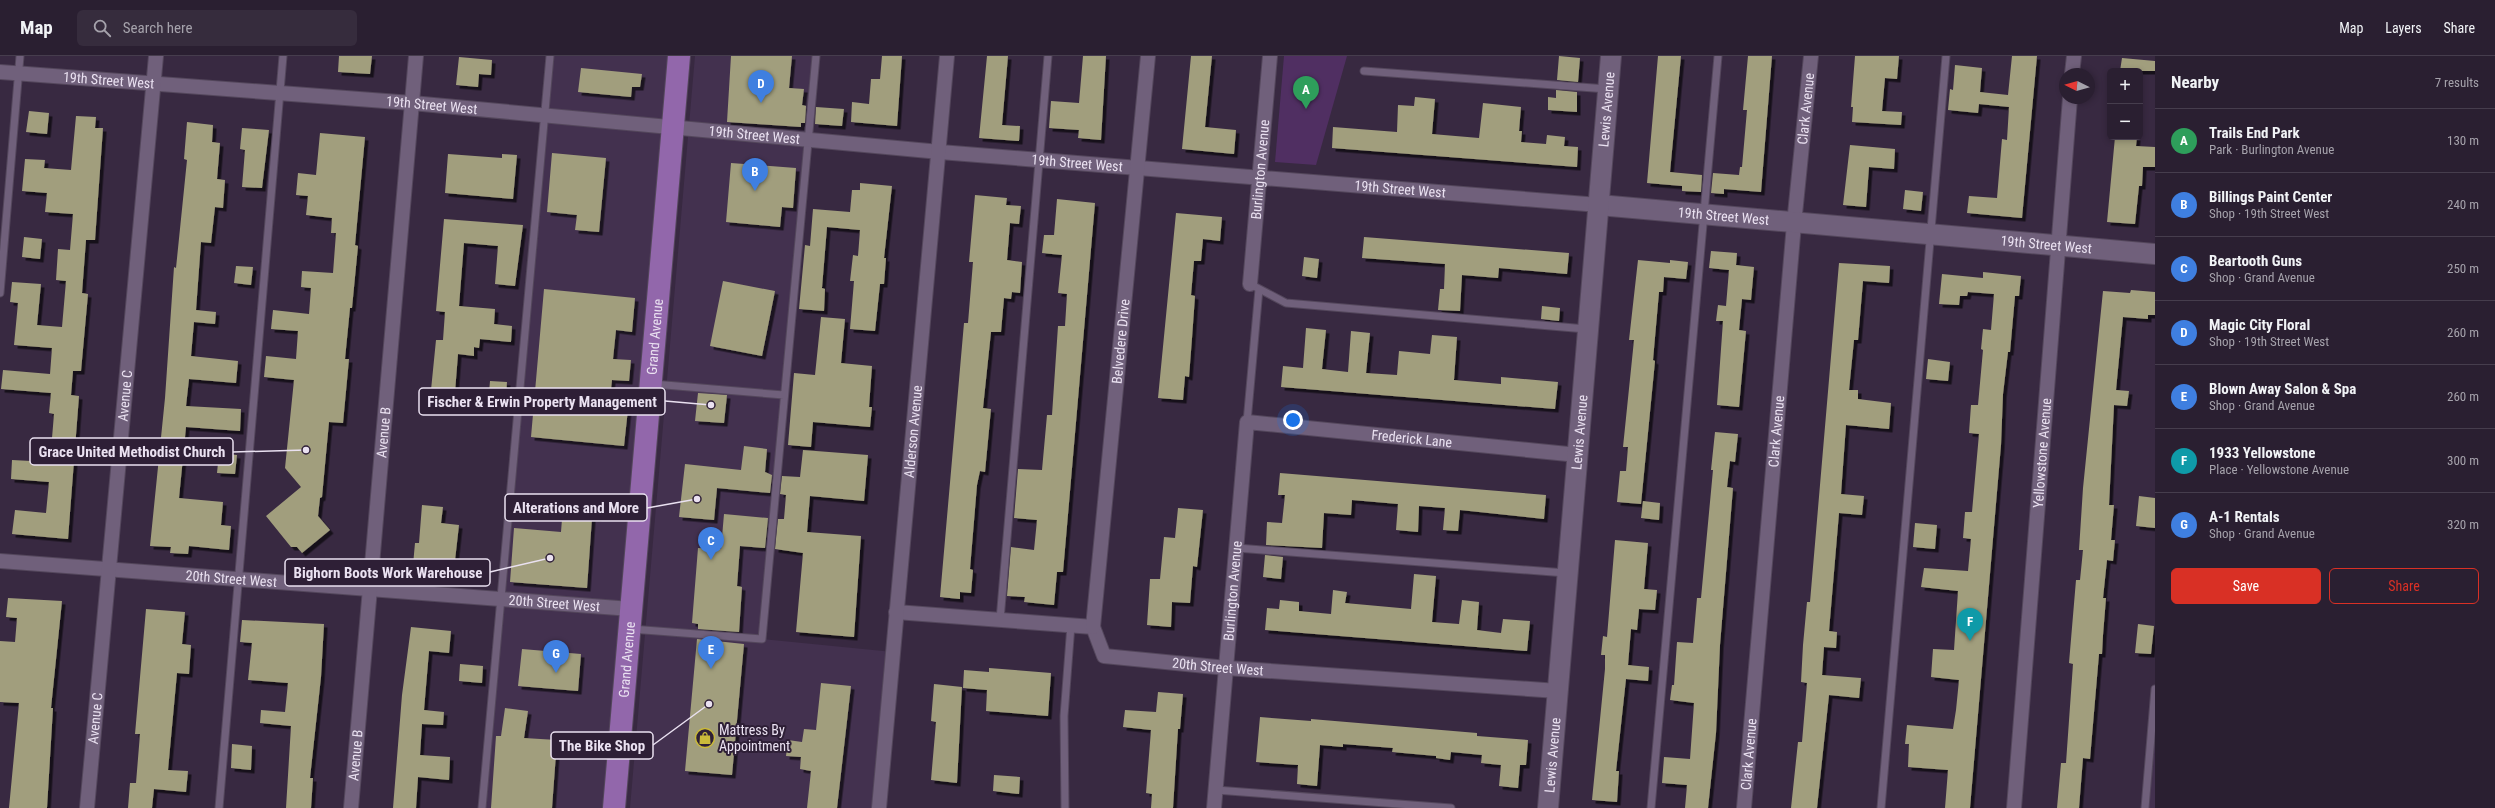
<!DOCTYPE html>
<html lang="en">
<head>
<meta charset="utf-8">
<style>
	:root { --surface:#2a1f31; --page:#362c3d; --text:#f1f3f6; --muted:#a5a2ab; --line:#463d4d; --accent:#d93025 }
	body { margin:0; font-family:"Roboto Condensed",sans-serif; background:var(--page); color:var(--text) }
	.controls { position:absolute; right:12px; top:12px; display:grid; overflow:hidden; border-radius:6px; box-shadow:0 2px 6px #0003 }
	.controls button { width:36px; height:36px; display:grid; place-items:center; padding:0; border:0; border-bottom:1px solid var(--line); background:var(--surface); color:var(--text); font:20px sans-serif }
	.compass { position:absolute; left:2059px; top:12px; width:36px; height:36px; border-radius:50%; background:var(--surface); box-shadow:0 2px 6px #0003; rotate:275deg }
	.you { position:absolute; left:1293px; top:364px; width:14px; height:14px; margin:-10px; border:3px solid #fff; border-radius:50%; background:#1a73e8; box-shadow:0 0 0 6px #1a73e833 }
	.badge { display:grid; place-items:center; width:26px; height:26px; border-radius:50%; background:var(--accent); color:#fff; font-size:13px; font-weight:700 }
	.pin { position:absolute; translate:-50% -33px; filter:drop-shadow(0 1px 2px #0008) }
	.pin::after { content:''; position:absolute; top:21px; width:14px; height:12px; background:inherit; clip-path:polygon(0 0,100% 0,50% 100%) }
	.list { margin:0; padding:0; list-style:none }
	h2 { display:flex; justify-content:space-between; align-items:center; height:52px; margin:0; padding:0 16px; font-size:17px }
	h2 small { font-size:13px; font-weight:400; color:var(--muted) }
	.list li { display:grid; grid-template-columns:26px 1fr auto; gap:12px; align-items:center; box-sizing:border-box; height:64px; padding:0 16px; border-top:1px solid var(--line) }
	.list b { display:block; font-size:15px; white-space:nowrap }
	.list p { margin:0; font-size:13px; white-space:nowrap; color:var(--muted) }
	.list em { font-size:13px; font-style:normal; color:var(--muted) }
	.actions { display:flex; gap:8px; padding:12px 16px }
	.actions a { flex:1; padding:9px 0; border:1px solid var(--accent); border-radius:6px; text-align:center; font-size:14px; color:var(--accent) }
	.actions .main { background:var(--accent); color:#fff }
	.icon { flex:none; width:22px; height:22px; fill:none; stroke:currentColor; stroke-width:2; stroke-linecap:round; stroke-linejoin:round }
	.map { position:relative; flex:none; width:2155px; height:752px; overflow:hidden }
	header { display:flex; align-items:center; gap:24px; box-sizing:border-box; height:56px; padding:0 20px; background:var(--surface); border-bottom:1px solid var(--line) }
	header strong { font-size:19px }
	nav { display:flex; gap:22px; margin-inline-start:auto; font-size:14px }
	.search { width:280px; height:36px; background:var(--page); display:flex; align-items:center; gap:10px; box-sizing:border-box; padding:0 14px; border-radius:6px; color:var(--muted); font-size:15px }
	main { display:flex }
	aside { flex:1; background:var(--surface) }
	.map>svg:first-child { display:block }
	.built { fill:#43314f }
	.green { fill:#502f62 }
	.building { fill:#a19e7d; filter:url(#shadow) }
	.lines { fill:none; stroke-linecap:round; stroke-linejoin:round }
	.lane-casing { stroke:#54475c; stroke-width:9 }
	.street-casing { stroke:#54475c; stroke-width:16 }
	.secondary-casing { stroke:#54475c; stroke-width:22 }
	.primary-casing { stroke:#54475c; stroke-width:24 }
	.lane { stroke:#70607b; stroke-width:7 }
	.street { stroke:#70607b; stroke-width:14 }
	.secondary { stroke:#70607b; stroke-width:20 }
	.primary { stroke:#9267ab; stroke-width:22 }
	.labels { text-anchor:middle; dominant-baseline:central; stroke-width:4; stroke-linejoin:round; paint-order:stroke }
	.street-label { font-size:14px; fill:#eae1f1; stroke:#2e1f36 }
	.poi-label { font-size:14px; fill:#eae1f1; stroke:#2e1f36; text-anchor:start }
	.leader { fill:none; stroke:#eae1f1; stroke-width:1.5 }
	.callout-dot { fill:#eae1f1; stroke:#2e1f36; stroke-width:1.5 }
	.callout { fill:#2e1f36; stroke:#eae1f1; stroke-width:1.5 }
	.callout-label { font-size:15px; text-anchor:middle; font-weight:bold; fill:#eae1f1 }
</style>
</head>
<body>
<header>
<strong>Map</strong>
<div class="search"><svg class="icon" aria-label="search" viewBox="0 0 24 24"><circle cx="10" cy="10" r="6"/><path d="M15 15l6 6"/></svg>Search here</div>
<nav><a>Map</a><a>Layers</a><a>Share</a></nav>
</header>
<main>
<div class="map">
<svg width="2155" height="752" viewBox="0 0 2155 752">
	<defs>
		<filter id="shadow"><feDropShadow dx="3.5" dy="3.5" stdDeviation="0" flood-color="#0009"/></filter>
	</defs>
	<rect width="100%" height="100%" fill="#382941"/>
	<path class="built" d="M550,0H679L614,752H482Z
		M695,0H816L762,583L893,596L879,752H630Z
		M2155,633V752H2145Z"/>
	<path class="green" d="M1284,0H1347L1316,109L1275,106Z"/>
	<path class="building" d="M339,0H372L370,18L338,16Z
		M731,0H792L789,32L804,33L802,49L806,50L805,67H801V71L727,66Z
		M882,0H902L897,70L851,66L852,46L869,48L871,23H880Z
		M987,0H1008L1002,69L1020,70L1019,85L979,82Z
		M1083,0H1106L1101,84L1078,82L1079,74L1049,72L1051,45L1079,47Z
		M1191,0H1212L1205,71L1236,74L1234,98L1182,93Z
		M1559,0L1580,2L1578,26L1557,24Z
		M1658,0H1681L1670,116L1702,119L1701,136L1682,135V130L1647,127Z
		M1748,0H1772L1761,136L1724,133V138L1711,137L1713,117L1739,119L1740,111H1742L1747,54H1743Z
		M1855,0H1899L1897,23L1885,22L1882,55L1902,56L1901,69L1852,66L1853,51H1851Z
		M2012,0H2037L2022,162L1967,157L1969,140L1997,142L2002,83L2007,84L2009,51L1979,48L1978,57L1948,54L1950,33L1953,34L1955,9L1982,12L1980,36L2008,39Z
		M459,1L492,4L491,19L479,18L478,31L456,29Z
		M2122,2L2155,5V15H2120Z
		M581,12L642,18L640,31H632L631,41L578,36Z
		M1556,34L1577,36V56L1548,54V41L1556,42Z
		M1415,41L1435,43L1432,78L1479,82L1483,47L1521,51L1519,75H1522L1521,86L1546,88L1547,79L1565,81L1564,90L1578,91L1577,111L1332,92L1333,71L1397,76L1398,49L1414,50Z
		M816,51L844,53L842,70L815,68Z
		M29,55L49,57L47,78L26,76Z
		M76,60L96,61L95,72H103L95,184H86L82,237L88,238L81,315H73L71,339L79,340L68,483L12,478L15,454L46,457L49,426L11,423L12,404L50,406L54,358L49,357L51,337L1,333L3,314L50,318L52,292L14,289L18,247L10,246L12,226L41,228L37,269L62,271L66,225L56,224L58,193L70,194L73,158L45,156L47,137L22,135L25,103L45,104L44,112L71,114Z
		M187,66L213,69L212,86L220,87L217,123L225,124L223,152L215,151L211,187L201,186L199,213L196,254L216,256L215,268L194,266L191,300L238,305L236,327L189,323L186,350L241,353L240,375L186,371L179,442L223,446L221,469L231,470L229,494L189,490L188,498L170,497L171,491L150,490L165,342L174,211L176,212L187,104L184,103Z
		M242,72L269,74L262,132L242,131L245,94L240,93Z
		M320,77L365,81L355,189L358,190L352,252H350L345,303H349L343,367L329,366L322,441L320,442L318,460L330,474L302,497L297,491H291L266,460L301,431L285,412L294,324L264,321L266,300L296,303L298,275L271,273L273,254L309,258L311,232L301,231L302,215L333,217L336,177H331L332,162L306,159L308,140L296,139L298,117L316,119Z
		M2115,81H2137L2136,90L2155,91V111H2143L2142,130H2139L2135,168L2107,166Z
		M1850,89L1895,93L1894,113L1869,111L1866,151L1843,149Z
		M552,97L606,102L599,176L575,174L577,159L547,156Z
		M448,98L502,102V98L517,99L513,143L445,137Z
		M731,107L796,112L793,152L782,151L780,171L726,166Z
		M860,127L892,130L884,202H886L884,228H880L875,275L850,273L854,225H850L853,199L858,200L860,174L827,171L822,232L825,233L824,255L799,253L805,189L810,190L813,153L850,156L852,134H860Z
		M1905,134L1923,136L1921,155L1903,153Z
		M975,139L1007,142L1006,149L1021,150L1019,168L1010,167L1007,204L1022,206L1020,237L1012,236L1011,243L1004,242L1001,276H991L983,352L991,353L985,416L980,415L977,429L970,513L973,514L971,537L960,536V543L940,541L964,267H968L973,206H969Z
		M1057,143L1095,147L1063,516H1057L1054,549L1024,546L1025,541L1007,540L1011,491L1034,494L1037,464L1014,462L1018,413L1042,414L1047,359H1052L1058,270H1065L1067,238L1058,237L1062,199L1042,197L1044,179H1054Z
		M1176,157L1222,161L1220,185L1203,183L1201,205H1194L1191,239L1195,240L1192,282L1189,321L1185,320L1183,344L1158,342Z
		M444,163L523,169L515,230L495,228L498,190L464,187L459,250L495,253L494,268L512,270L511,286L480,283L479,292L474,291V300L458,298L455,336L431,334L436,284H443L445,256L436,255Z
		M24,181L42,183L40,203L22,201Z
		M1364,181L1569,197L1567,218L1499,212L1498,222L1462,219L1460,255L1438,254L1440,233H1444L1445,208L1362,202Z
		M1711,195L1737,197L1736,209L1754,211L1751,244L1742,243L1739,274L1746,275L1739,351L1717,349L1723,265H1716L1718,249L1726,250L1729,214L1709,212Z
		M1304,201L1319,203L1317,222L1302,220Z
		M1638,204L1670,207V204L1688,206L1686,223L1664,221L1663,236H1659L1653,304L1655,305L1641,448L1617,446L1620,415H1626L1628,391H1623L1634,284H1629Z
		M1839,207L1890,210L1889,227L1863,225L1858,284H1854L1849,334H1858V343L1891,347L1889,373L1846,369L1841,438L1864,440L1862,459L1839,457L1829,575L1837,576L1836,592L1824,591L1822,619L1861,622L1859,642L1829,639L1817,752H1791L1798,686H1802L1807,627L1801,626L1803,589L1807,546H1810Z
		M236,210L253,211L251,229L234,227Z
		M1983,216L2021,220L2019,240H2015L2010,296H2008L2003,338L2001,389L1970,752H1945L1948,714L1908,711L1909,688H1905L1907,669L1953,673L1956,654L1959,624L1931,621L1933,593L1954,594L1958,535L1921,531L1924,512L1968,515L1971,483L1963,482L1965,456H1972L1979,378L1969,377L1971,349H1978L1983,294L1981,293L1983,273L1991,274L1994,238L1968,236L1967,240H1960L1959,249L1939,248L1942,218L1983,222Z
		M723,225L775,235L762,300L710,290Z
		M544,233L635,242L632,276L616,274L613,303L631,304L629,325L612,324L609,351L628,353L624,390L531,381Z
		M2131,234L2155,236V259H2148V263L2123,261L2116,334L2129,335L2127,350L2114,349L2109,449H2114L2111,484H2115L2113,505L2107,504L2103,542H2106L2103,579L2102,598H2099L2090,703L2083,702L2079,752H2057L2061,707H2066L2073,608L2069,607L2076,524H2080L2083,494H2079L2083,432L2103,235L2130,237Z
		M1542,250L1560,252L1559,265L1541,263Z
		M821,261L845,263L841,307L872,310L869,351H872L870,371L813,366L811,391L788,389L794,317L815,319Z
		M1306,272L1326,274L1322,313L1348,316L1351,275L1370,277L1366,317L1397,319L1399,295L1430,298L1432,279L1457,281L1454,324L1501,328V321L1558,326L1555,353L1281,331L1283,310L1303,312Z
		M1928,303L1950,306L1948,325L1926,323Z
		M490,325L507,326L506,339L489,337Z
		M698,337L727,339L724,367L695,365Z
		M1715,376L1738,378L1735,406L1730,405L1727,431L1733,432L1720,589L1716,677L1708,752H1685L1687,729L1662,727L1664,701L1690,703L1694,647L1670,644L1672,629H1674L1677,586L1693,587L1697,542H1701L1713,414H1711Z
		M744,390L767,393L765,416L772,419L770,437L717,432L714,464L679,461L685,408L741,414Z
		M803,394L868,399L864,445L810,440L807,476L861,480L854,581L796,576L803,497L775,493L778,463H784L786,439L780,438L782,420L800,421Z
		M219,397L237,399L235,418L217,417Z
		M1280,417L1546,439L1544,463L1460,454L1458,475L1443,474L1445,452L1419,450L1418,476L1396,474L1398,448L1352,444L1351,459L1324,457L1322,492L1266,489L1267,466L1282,467L1285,439H1278Z
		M564,438L600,441L598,462H592L587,532L510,526L514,472L561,476Z
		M2139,440L2155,442V472L2136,470Z
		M1643,445L1660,447L1659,464L1641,462Z
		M422,449L443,451L441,467L459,469L454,513L413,509L415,487H419Z
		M1178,452L1203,454L1197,511L1193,510L1190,547L1172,546L1171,571L1147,569L1150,523H1160L1164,481L1175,482Z
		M724,458L768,462L765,492L740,490L737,530L742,531L739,576L698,573V568L692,567L698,492L721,493Z
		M1915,467L1937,469L1935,493L1913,491Z
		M1615,484L1648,487L1644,533L1657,534L1655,554L1639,553L1637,574L1631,573L1628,609L1649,611L1648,625L1626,623L1616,715H1619L1617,746L1592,744L1605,613V599H1601L1603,580L1607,581Z
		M1265,499L1283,501L1281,523L1263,521Z
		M1414,518L1436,520L1432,566L1459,568L1462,544L1479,546L1477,574L1501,577L1503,563L1530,565L1527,595L1265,574L1267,552L1279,553L1280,544L1299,546V555L1331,558L1333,534L1347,536L1345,547L1411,553Z
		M8,542L62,545L51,652H53L47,752H9L19,647L0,646V585L15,586L17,562L6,561Z
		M146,553L185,556L182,588L191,589L189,618L177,617L168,714L188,715L186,736L154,733L152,752H128L130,727H136L140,678H135Z
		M242,564L324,568L321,621L310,722H313L311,752H286L291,670L260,667L261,654L285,656L288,627L248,624L252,587L240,586Z
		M2138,568L2154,570L2151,598L2135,597Z
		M411,571L451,575L449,597L429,595L424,654L444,656L443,669L422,668L420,699L450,701L449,724L418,721L416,752H393L402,639Z
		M697,583L744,588L732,719L685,715Z
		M522,593L581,598L578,635L518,630Z
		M460,608L483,610L482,627L459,625Z
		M989,612L1051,617L1048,660L986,655L987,634L963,632L964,614L989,616Z
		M821,627L851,630L837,752H807L811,715L800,713L801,701L786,700L788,684L802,686L804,673L816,674Z
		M934,628L962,631L957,727L931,724L936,666L931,665Z
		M1158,636L1183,638L1180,673H1178L1173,752H1151L1152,738L1146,737L1151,674L1123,671L1125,654L1156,656Z
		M505,652L528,655L524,682L557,684L552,752H491L496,680H501Z
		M1260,661L1311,665V663L1477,677V680L1528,684L1526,709H1520L1518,732L1499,730L1501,709L1481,707L1482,699L1451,696L1450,704L1436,702V700L1392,696L1393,692L1343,688V691L1320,689L1317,730L1297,728L1298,709L1256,706Z
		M232,688L252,690L251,714L231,712Z
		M994,719L1020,721L1019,738L993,735Z"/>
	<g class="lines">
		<g class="lane-casing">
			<path id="lane" d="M1364,15L1607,33
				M1250,228L1286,247L1586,273
				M0,237L20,0
				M653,328L784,339
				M1247,366L1259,233
				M1237,492L1566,517
				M1000,564L1048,0
				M631,573L762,583L816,0
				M1216,734L1451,752
				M219,752L283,0
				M482,752L550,0
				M1065,752L1064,660L1071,569
				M1651,752L1718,0
				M1881,752L1946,0
				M2145,752L2155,633"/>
		</g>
		<g class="street-casing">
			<g id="street">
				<path id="s1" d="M0,16L412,47L940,96L1599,149"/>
				<path d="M2072,18L2074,0"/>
				<path id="s2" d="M1250,228L1270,0"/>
				<path id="s3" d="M0,505L631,553"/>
				<path id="s4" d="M896,556L1093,571L1104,600L1227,612L1558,635"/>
				<path id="s5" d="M1093,571L1148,0"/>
				<path id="s6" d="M87,752L156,0"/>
				<path id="s7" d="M351,752L416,0"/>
				<path id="s8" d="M879,752L947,0"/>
				<path id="s9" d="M1214,752L1247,366L1578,399"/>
				<path id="s10" d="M1744,752L1794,168L1811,0"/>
				<path id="s11" d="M2014,752L2070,42"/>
			</g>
		</g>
		<g class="secondary-casing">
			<g id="secondary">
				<path id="s12" d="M1599,149L2155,198"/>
				<path id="s13" d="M1548,752L1611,0"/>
			</g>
		</g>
		<g class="primary-casing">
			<g id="primary">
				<path id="s14" d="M614,752L679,0"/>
			</g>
		</g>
		<use href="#lane" class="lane"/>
		<use href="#street" class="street"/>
		<use href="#secondary" class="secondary"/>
		<use href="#primary" class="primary"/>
	</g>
	<defs>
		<g id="shop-ring" transform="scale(1)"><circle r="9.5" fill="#2e1f36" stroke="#caba3a" stroke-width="1.5"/><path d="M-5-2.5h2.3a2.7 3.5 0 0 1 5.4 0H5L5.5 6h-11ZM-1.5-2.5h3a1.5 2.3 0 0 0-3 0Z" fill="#caba3a"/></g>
	</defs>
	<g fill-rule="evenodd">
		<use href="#shop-ring" x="705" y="682"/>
	</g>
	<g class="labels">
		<g class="street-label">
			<text stroke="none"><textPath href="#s1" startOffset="109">19th Street West</textPath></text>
			<text stroke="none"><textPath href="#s1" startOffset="433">19th Street West</textPath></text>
			<text stroke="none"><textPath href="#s13" startOffset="701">Lewis Avenue</textPath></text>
			<text stroke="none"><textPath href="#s10" startOffset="702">Clark Avenue</textPath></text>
			<text stroke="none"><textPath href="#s1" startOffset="757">19th Street West</textPath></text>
			<text stroke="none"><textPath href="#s1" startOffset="1081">19th Street West</textPath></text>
			<text stroke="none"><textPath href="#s2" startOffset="115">Burlington Avenue</textPath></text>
			<text stroke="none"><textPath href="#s1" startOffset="1405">19th Street West</textPath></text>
			<text stroke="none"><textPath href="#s12" startOffset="125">19th Street West</textPath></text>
			<text stroke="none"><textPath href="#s12" startOffset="449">19th Street West</textPath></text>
			<text stroke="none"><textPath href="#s14" startOffset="473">Grand Avenue</textPath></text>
			<text stroke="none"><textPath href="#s5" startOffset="287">Belvedere Drive</textPath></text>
			<text stroke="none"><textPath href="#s6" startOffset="414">Avenue C</textPath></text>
			<text stroke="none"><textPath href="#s7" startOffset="377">Avenue B</textPath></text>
			<text stroke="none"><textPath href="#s8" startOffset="378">Alderson Avenue</textPath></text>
			<text stroke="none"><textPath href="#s13" startOffset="377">Lewis Avenue</textPath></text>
			<text stroke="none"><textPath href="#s10" startOffset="378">Clark Avenue</textPath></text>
			<text stroke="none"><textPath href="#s9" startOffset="553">Frederick Lane</textPath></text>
			<text stroke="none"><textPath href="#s11" startOffset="356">Yellowstone Avenue</textPath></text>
			<text stroke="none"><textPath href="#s3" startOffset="232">20th Street West</textPath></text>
			<text stroke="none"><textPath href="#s9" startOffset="218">Burlington Avenue</textPath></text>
			<text stroke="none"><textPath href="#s3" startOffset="556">20th Street West</textPath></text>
			<text stroke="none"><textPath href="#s14" startOffset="149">Grand Avenue</textPath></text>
			<text stroke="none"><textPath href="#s4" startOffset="343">20th Street West</textPath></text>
			<text stroke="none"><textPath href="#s6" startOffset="90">Avenue C</textPath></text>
			<text stroke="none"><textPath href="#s7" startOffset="53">Avenue B</textPath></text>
			<text stroke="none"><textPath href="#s13" startOffset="53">Lewis Avenue</textPath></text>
			<text stroke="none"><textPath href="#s10" startOffset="54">Clark Avenue</textPath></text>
		</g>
		<g class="poi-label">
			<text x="719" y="674">Mattress By<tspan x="719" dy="16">Appointment</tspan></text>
		</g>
	</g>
	<path class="leader" d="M711 349L665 345M306 394L233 396M697 443L647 452M550 502L490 516M709 648L653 689"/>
	<g class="callout-dot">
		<circle cx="711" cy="349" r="4"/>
		<circle cx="306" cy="394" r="4"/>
		<circle cx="697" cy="443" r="4"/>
		<circle cx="550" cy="502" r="4"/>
		<circle cx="709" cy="648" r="4"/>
	</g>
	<g class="callout">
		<rect x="419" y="332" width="246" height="27" rx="4"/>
		<rect x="30" y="382" width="203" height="27" rx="4"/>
		<rect x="505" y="438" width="142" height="27" rx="4"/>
		<rect x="285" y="503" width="205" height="27" rx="4"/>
		<rect x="551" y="676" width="102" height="27" rx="4"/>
	</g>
	<g class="callout-label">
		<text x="542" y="351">Fischer &amp; Erwin Property Management</text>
		<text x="132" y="401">Grace United Methodist Church</text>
		<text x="576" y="457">Alterations and More</text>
		<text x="388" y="522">Bighorn Boots Work Warehouse</text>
		<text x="602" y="695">The Bike Shop</text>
	</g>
</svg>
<div class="controls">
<button>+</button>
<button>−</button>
</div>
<svg class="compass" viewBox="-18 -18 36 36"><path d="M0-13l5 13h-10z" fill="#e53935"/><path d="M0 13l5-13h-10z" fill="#a5a2ab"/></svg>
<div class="you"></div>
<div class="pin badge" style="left:1306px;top:53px;background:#2e9e5b">A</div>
<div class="pin badge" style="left:755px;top:135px;background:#3f7fe0">B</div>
<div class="pin badge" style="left:711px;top:504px;background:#3f7fe0">C</div>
<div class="pin badge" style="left:761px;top:47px;background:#3f7fe0">D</div>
<div class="pin badge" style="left:711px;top:613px;background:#3f7fe0">E</div>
<div class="pin badge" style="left:1970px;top:585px;background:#0f9aa8">F</div>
<div class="pin badge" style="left:556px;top:617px;background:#3f7fe0">G</div>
</div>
<aside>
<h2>Nearby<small>7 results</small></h2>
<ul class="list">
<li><span class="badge" style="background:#2e9e5b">A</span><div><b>Trails End Park</b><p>Park · Burlington Avenue</p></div><em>130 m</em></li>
<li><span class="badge" style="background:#3f7fe0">B</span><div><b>Billings Paint Center</b><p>Shop · 19th Street West</p></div><em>240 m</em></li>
<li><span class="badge" style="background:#3f7fe0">C</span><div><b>Beartooth Guns</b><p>Shop · Grand Avenue</p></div><em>250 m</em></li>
<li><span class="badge" style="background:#3f7fe0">D</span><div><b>Magic City Floral</b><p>Shop · 19th Street West</p></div><em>260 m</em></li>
<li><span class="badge" style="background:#3f7fe0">E</span><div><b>Blown Away Salon &amp; Spa</b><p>Shop · Grand Avenue</p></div><em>260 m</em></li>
<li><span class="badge" style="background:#0f9aa8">F</span><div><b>1933 Yellowstone</b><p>Place · Yellowstone Avenue</p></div><em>300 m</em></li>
<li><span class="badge" style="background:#3f7fe0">G</span><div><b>A-1 Rentals</b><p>Shop · Grand Avenue</p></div><em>320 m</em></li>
</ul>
<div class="actions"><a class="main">Save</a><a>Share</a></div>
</aside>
</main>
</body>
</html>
